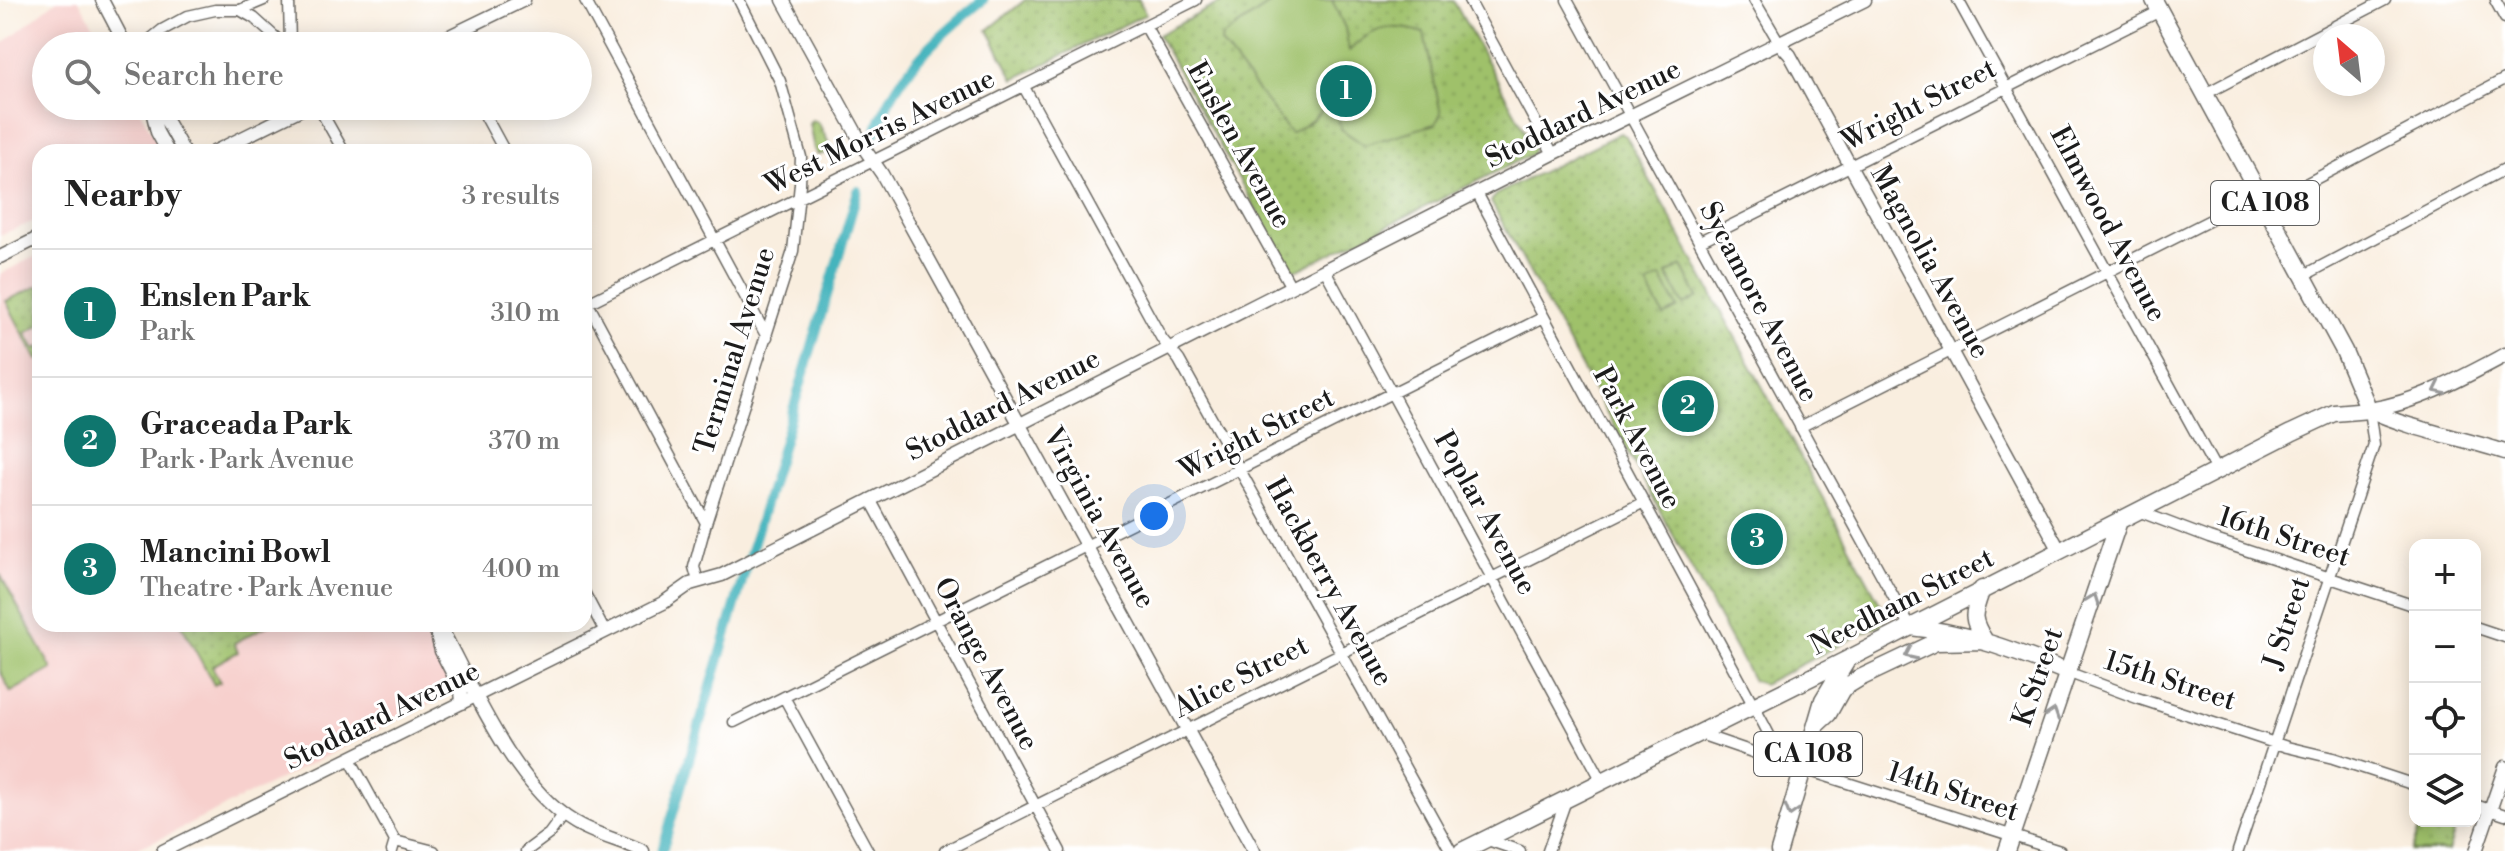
<!DOCTYPE html>
<html lang="en">
<head>
<meta charset="utf-8">
<style>
	:root { --surface:#fff; --page:#f2f2f2; --text:#222; --muted:#767676; --line:#e0e0e0; --accent:#0f766e }
	body { margin:0; font-family:"Libre Bodoni",serif; background:var(--page); color:var(--text) }
	.controls { position:absolute; right:24px; bottom:24px; display:grid; overflow:hidden; border-radius:16px; box-shadow:0 4px 20px #0003 }
	.controls button { width:72px; height:72px; display:grid; place-items:center; padding:0; border:0; border-bottom:2px solid var(--line); background:var(--surface); color:var(--text); font:40px sans-serif }
	.compass { position:absolute; left:2313px; top:24px; width:72px; height:72px; border-radius:50%; background:var(--surface); box-shadow:0 4px 20px #0003; rotate:332deg }
	.you { position:absolute; left:1154px; top:516px; width:28px; height:28px; margin:-20px; border:6px solid #fff; border-radius:50%; background:#1a73e8; box-shadow:0 0 0 12px #1a73e833 }
	.badge { display:grid; place-items:center; width:52px; height:52px; border-radius:50%; background:var(--accent); color:#fff; font-size:26px; font-weight:700 }
	.pin { position:absolute; translate:-50% -50%; border:4px solid #fff; box-shadow:0 2px 8px #0006 }
	.list { margin:0; padding:0; list-style:none }
	h2 { display:flex; justify-content:space-between; align-items:center; height:104px; margin:0; padding:0 32px; font-size:34px }
	h2 small { font-size:26px; font-weight:400; color:var(--muted) }
	.list li { display:grid; grid-template-columns:52px 1fr auto; gap:24px; align-items:center; box-sizing:border-box; height:128px; padding:0 32px; border-top:2px solid var(--line) }
	.list b { display:block; font-size:30px; white-space:nowrap }
	.list p { margin:0; font-size:26px; white-space:nowrap; color:var(--muted) }
	.list em { font-size:26px; font-style:normal; color:var(--muted) }
	.icon { flex:none; width:44px; height:44px; fill:none; stroke:currentColor; stroke-width:2; stroke-linecap:round; stroke-linejoin:round }
	.map { position:relative; flex:none; width:2505px; height:851px; overflow:hidden }
	.search { position:absolute; background:var(--surface); box-shadow:0 4px 20px #0003; left:32px; top:32px; width:560px; height:88px; display:flex; align-items:center; gap:20px; box-sizing:border-box; padding:0 28px; border-radius:44px; color:var(--muted); font-size:30px }
	.panel { position:absolute; background:var(--surface); box-shadow:0 4px 20px #0003; left:32px; top:144px; width:560px; height:488px; border-radius:24px }
	.map>svg:first-child { display:block }
	.built { fill:#f7d0cd }
	.green { fill:url(#green-dots); stroke:#5e6e44; stroke-width:2 }
	.pitch { fill:#9fc16b; stroke:#5e6e44; stroke-width:2 }
	.lines { fill:none; stroke-linecap:round; stroke-linejoin:round }
	.canal { stroke:#44b4bd; stroke-width:10 }
	.minor-casing { stroke:#696660; stroke-width:13 }
	.tertiary-casing { stroke:#696660; stroke-width:15 }
	.secondary-casing { stroke:#696660; stroke-width:17 }
	.primary-casing { stroke:#696660; stroke-width:19 }
	.minor { stroke:#fff; stroke-width:10 }
	.tertiary { stroke:#fff; stroke-width:12 }
	.secondary { stroke:#fff; stroke-width:14 }
	.primary { stroke:#fff; stroke-width:16 }
	.oneway { stroke:#999 }
	.labels { text-anchor:middle; dominant-baseline:central; stroke-width:6; stroke-linejoin:round; paint-order:stroke }
	.shield { fill:#fff; stroke:#606060; stroke-width:2 }
	.shield-label { font-size:26px; font-weight:bold; fill:#1c1c1c }
	.street-label { font-size:28px; fill:#1c1c1c; stroke:#fff }
</style>
</head>
<body>
<div class="map">
<svg width="2505" height="851" viewBox="0 0 2505 851">
	<defs>
		<pattern id="green-dots" width="8" height="8" patternUnits="userSpaceOnUse" patternTransform="scale(2)"><rect width="8" height="8" fill="#9fc16b"/><path d="M2 2h.1M6 6h.1" fill="none" stroke="#88a55c" stroke-width="1.8" stroke-linecap="round"/></pattern>
	</defs>
	<rect width="100%" height="100%" fill="#fff"/>
	<filter id="ink" filterUnits="userSpaceOnUse"><feTurbulence type="fractalNoise" baseFrequency=".0125" numOctaves="2"/><feDisplacementMap in="SourceGraphic" scale="16" xChannelSelector="R" yChannelSelector="G"/><feConvolveMatrix kernelMatrix="1 2 1 2 8 2 1 2 1" color-interpolation-filters="sRGB"/></filter>
	<filter id="wash" filterUnits="userSpaceOnUse"><feTurbulence type="fractalNoise" baseFrequency=".006" numOctaves="4" result="noise"/><feDisplacementMap in="SourceGraphic" scale="32" xChannelSelector="R" yChannelSelector="G"/><feGaussianBlur stdDeviation="1.8" result="paint"/><feColorMatrix in="noise" values="0 0 0 0 0 0 0 0 0 0 0 0 0 0 0 0 0 1.4 0 .05"/><feComposite in="paint" operator="in"/></filter>
	<g filter="url(#wash)">
		<rect width="100%" height="100%" fill="#f9eedf"/>
		<path class="built" d="M57,0H79L105,46H46V106H137L163,152H40V219L0,235V46Z
			M40,254V624H419L452,687L449,694L164,837L129,851H0V274Z"/>
		<path class="green" d="M1025,0H1139L1146,14L1014,79L988,30Z
			M1225,0H1453L1534,147L1532,154L1298,270L1289,268L1158,35Z
			M812,120L818,122L830,145L829,152L818,155L814,149L809,124Z
			M1620,133L1626,136L1887,616L1881,624L1763,684L1753,681L1491,202L1495,195Z
			M40,285V325L26,333L35,349L40,347V359L37,360L6,301Z
			M181,624H270L234,643L238,652L212,666L220,682L214,685Z
			M2422,821H2458L2448,851H2411Z"/>
		<path class="pitch" d="M1276,0H1332L1345,28L1349,51C1374,26 1390,23 1424,33L1441,114L1435,124L1364,145L1341,129L1333,99L1312,120L1291,134L1221,43L1222,37Z
			M1682,266L1698,297L1684,305L1667,274Z
			M1661,277L1678,308L1664,316L1647,285Z
			M0,574L52,669L11,692L0,671Z"/>
		<g class="lines">
			<path class="canal" d="M876,132C895,73 937,37 983,0
				M662,851L858,191"/>
		</g>
	</g>
	<g filter="url(#ink)">
		<g class="lines">
			<g class="minor-casing">
				<path id="minor" d="M289,0L290,46
					M585,0L767,337
					M1469,0L1553,154
					M1567,0L1910,627
					M1754,0L1780,44
					M1958,0L2216,470
					M2495,0L2505,18
					M240,10L254,18L285,46
					M1146,27L1291,287
					M142,46L162,30L188,16L215,10H240L264,0
					M1024,87L1162,339L1179,360L1451,851
					M2205,94L2385,0
					M318,106L344,152
					M480,106L505,152
					M1477,193L1763,723L1777,750L1787,760
					M2266,205L2505,79
					M1700,241L2160,11
					M1325,270L1602,781
					M2303,276L2505,169
					M584,296L706,523
					M584,305L1196,0
					M1800,427L2260,195
					M870,499L1060,851
					M2138,511L2209,538L2415,606
					M698,581L694,567L706,523L793,251L800,184L801,157L780,81L739,0
					M584,592L605,632
					M2475,627L2505,637
					M2067,672L2137,698L2287,747L2333,758L2415,785
					M784,697L868,851
					M734,722L1544,317
					M1697,733L1767,757L1787,760L1804,769L2060,851
					M350,759L395,841L392,851
					M2475,805L2505,815
					M1485,839L1520,851
					M395,841L434,851
					M526,851L549,834L563,815
					M945,851L1644,502
					M1548,851L1566,800
					M2238,851L2374,445L2369,410"/>
			</g>
			<g class="tertiary-casing">
				<path id="tertiary" d="M102,0L126,46
					M783,0L866,151L882,174L1254,851
					M1780,44L1790,55L2060,551
					M429,46L524,0
					M151,106L157,132L168,152
					M158,106L184,152
					M214,152L307,106
					M0,257L40,237
					M439,624C472,686 514,786 574,822C595,835 620,840 643,851
					M435,627L441,651L461,690L462,703
					M163,851L663,603L690,584L722,575L1553,154L1865,0
					M2476,851L2505,767"/>
			</g>
			<g class="secondary-casing">
				<path id="secondary" d="M2369,410C2419,402 2460,379 2505,355
					M2369,410C2412,430 2460,437 2505,452"/>
			</g>
			<g class="primary-casing">
				<path id="primary" d="M1910,627C1966,632 2015,651 2067,672
					M1816,725L1828,714L1842,689L1860,678L1936,642L1985,641C1970,618 1973,614 1982,589
					M1462,851L1846,660L2291,433L2334,413L2369,410L2344,351L2154,0
					M1779,851L1823,700L1846,662
					M2007,851L2119,521"/>
			</g>
			<use href="#minor" class="minor"/>
			<use href="#tertiary" class="tertiary"/>
			<use href="#secondary" class="secondary"/>
			<use href="#primary" class="primary"/>
		</g>
		<defs><path id="oneway-chevron" d="M-2-3.5L2.5 0L-2 3.5" fill="none" stroke-width="1.6" stroke-linecap="round" stroke-linejoin="round" transform="scale(2)"/></defs>
		<g class="oneway">
			<use href="#oneway-chevron" transform="translate(2439 389) rotate(154)"/>
			<use href="#oneway-chevron" transform="translate(2093 599) rotate(-70)"/>
			<use href="#oneway-chevron" transform="translate(1910 654) rotate(155)"/>
			<use href="#oneway-chevron" transform="translate(2053 714) rotate(-71)"/>
			<use href="#oneway-chevron" transform="translate(1791 811) rotate(107)"/>
		</g>
	</g>
	<g class="labels">
		<g class="shield">
			<rect x="2211" y="181" width="108" height="44" rx="6"/>
			<rect x="1754" y="732" width="108" height="44" rx="6"/>
		</g>
		<g class="shield-label">
			<text x="2265" y="203">CA 108</text>
			<text x="1808" y="754">CA 108</text>
		</g>
		<g class="street-label">
			<text transform="translate(1919 105) rotate(-27)">Wright Street</text>
			<text transform="translate(1583 114) rotate(-26)">Stoddard Avenue</text>
			<text transform="translate(880 132) rotate(-26)">West Morris Avenue</text>
			<text transform="translate(1239 145) rotate(61)">Enslen Avenue</text>
			<text transform="translate(2108 224) rotate(62)">Elmwood Avenue</text>
			<text transform="translate(1930 262) rotate(61)">Magnolia Avenue</text>
			<text transform="translate(1759 302) rotate(62)">Sycamore Avenue</text>
			<text transform="translate(735 351) rotate(-73)">Terminal Avenue</text>
			<text transform="translate(1003 405) rotate(-27)">Stoddard Avenue</text>
			<text transform="translate(1257 434) rotate(-27)">Wright Street</text>
			<text transform="translate(1637 438) rotate(62)">Park Avenue</text>
			<text transform="translate(1485 513) rotate(61)">Poplar Avenue</text>
			<text transform="translate(1099 518) rotate(61)">Virginia Avenue</text>
			<text transform="translate(2284 537) rotate(18)">16th Street</text>
			<text transform="translate(1329 582) rotate(61)">Hackberry Avenue</text>
			<text transform="translate(1902 602) rotate(-27)">Needham Street</text>
			<text transform="translate(2287 623) rotate(-72)">J Street</text>
			<text transform="translate(986 664) rotate(62)">Orange Avenue</text>
			<text transform="translate(1241 677) rotate(-27)">Alice Street</text>
			<text transform="translate(2038 677) rotate(-71)">K Street</text>
			<text transform="translate(2170 681) rotate(18)">15th Street</text>
			<text transform="translate(382 716) rotate(-26)">Stoddard Avenue</text>
			<text transform="translate(1953 792) rotate(18)">14th Street</text>
		</g>
	</g>
</svg>
<div class="controls">
<button>+</button>
<button>−</button>
<button><svg class="icon" aria-label="locate" viewBox="0 0 24 24"><circle cx="12" cy="12" r="6"/><path d="M12 2v4M12 18v4M2 12h4M18 12h4"/></svg></button>
<button><svg class="icon" aria-label="layers" viewBox="0 0 24 24"><path d="M12 4l9 5-9 5-9-5zM3 14l9 5 9-5"/></svg></button>
</div>
<svg class="compass" viewBox="-18 -18 36 36"><path d="M0-13l5 13h-10z" fill="#e53935"/><path d="M0 13l5-13h-10z" fill="#767676"/></svg>
<div class="you"></div>
<div class="pin badge" style="left:1346px;top:91px">1</div>
<div class="pin badge" style="left:1688px;top:406px">2</div>
<div class="pin badge" style="left:1757px;top:539px">3</div>
<div class="search"><svg class="icon" aria-label="search" viewBox="0 0 24 24"><circle cx="10" cy="10" r="6"/><path d="M15 15l6 6"/></svg>Search here</div>
<section class="panel">
<h2>Nearby<small>3 results</small></h2>
<ul class="list">
<li><span class="badge">1</span><div><b>Enslen Park</b><p>Park</p></div><em>310 m</em></li>
<li><span class="badge">2</span><div><b>Graceada Park</b><p>Park · Park Avenue</p></div><em>370 m</em></li>
<li><span class="badge">3</span><div><b>Mancini Bowl</b><p>Theatre · Park Avenue</p></div><em>400 m</em></li>
</ul>
</section>
</div>
</body>
</html>
